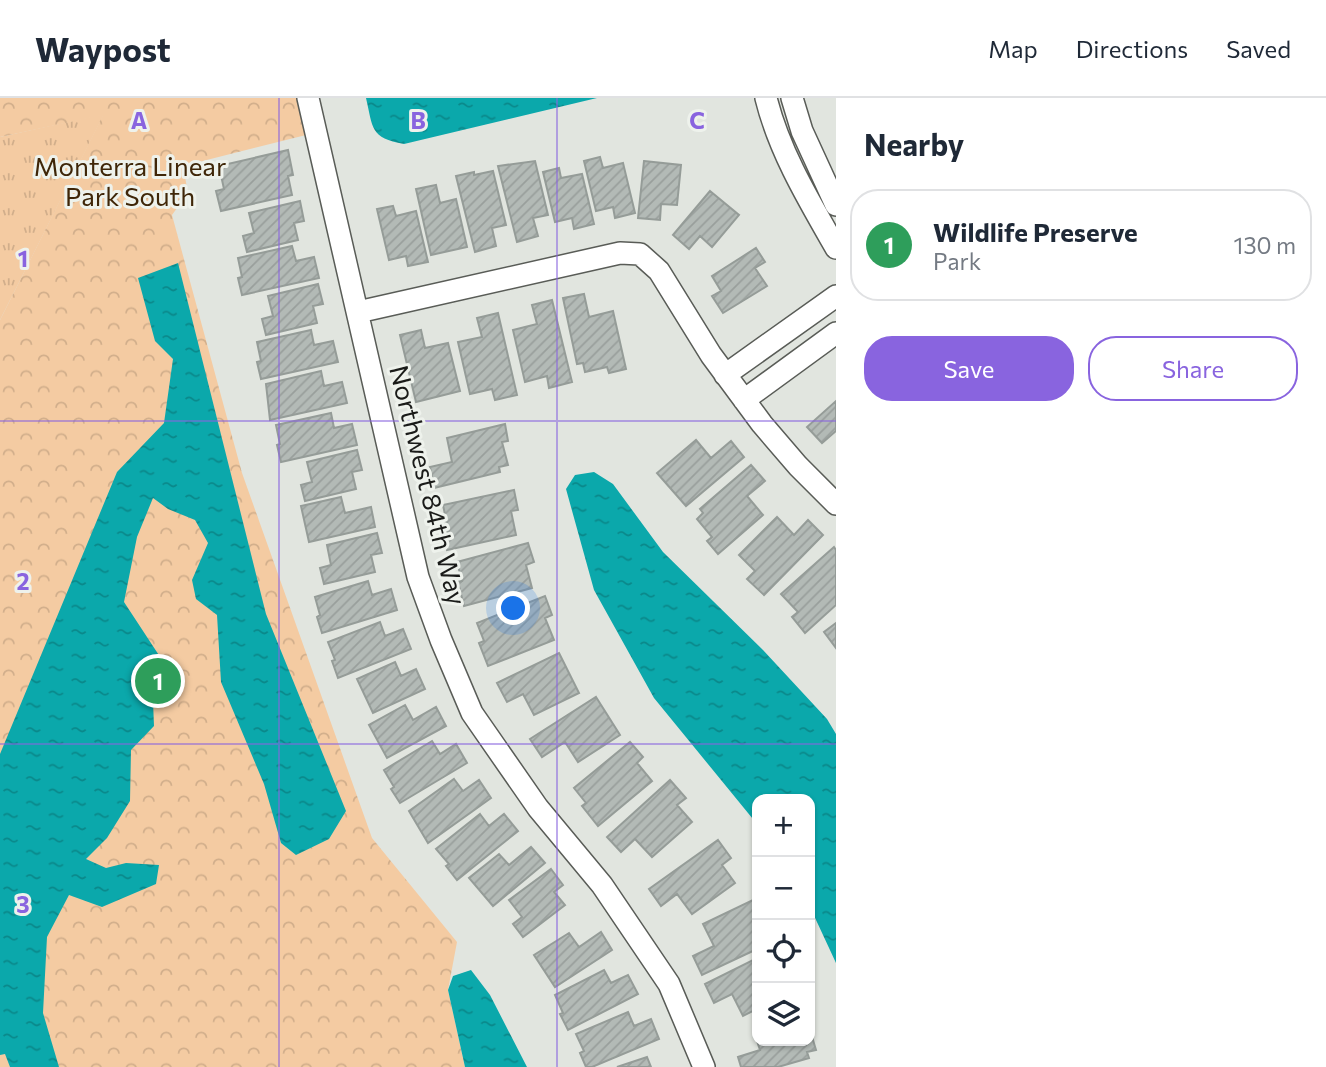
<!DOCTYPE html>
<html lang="en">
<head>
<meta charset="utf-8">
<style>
	:root { --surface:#fff; --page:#f2f2f3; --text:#1f2937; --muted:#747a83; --line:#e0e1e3; --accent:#8964df }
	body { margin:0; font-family:Commissioner,sans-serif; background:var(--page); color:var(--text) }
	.controls { position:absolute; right:21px; bottom:21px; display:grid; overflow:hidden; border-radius:14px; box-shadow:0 2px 5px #0004 }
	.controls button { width:63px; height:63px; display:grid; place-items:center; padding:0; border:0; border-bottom:2px solid var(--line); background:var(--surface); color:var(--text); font:35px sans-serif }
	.you { position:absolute; left:514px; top:511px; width:24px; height:24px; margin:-18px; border:5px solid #fff; border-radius:50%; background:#1a73e8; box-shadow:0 0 0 10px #1a73e833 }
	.badge { display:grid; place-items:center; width:46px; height:46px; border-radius:50%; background:var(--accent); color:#fff; font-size:23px; font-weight:700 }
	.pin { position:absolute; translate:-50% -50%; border:4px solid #fff; box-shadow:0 2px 7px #0006 }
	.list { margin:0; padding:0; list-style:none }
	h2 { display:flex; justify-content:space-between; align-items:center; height:91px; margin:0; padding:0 28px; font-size:30px }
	h2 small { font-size:23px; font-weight:400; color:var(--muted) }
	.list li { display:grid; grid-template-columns:46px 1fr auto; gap:21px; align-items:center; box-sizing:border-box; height:112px; margin:0 14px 14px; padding:0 14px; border:2px solid var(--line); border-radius:28px }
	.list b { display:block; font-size:26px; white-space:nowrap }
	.list p { margin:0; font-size:23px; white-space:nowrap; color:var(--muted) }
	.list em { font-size:23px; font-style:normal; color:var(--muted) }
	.actions { display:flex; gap:14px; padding:21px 28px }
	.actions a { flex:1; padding:16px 0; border:2px solid var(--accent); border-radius:28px; text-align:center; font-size:24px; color:var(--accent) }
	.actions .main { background:var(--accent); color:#fff }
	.icon { flex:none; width:38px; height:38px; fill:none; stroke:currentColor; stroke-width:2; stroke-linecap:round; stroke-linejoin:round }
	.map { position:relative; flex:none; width:836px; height:969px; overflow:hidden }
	header { display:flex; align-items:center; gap:42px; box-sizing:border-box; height:98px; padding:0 35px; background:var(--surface); border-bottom:2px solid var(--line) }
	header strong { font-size:33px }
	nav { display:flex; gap:38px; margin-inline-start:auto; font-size:24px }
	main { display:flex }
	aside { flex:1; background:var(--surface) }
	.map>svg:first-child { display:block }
	.grass { fill:url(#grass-tufts) }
	.park { fill:url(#park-crowns) }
	.water { fill:url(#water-ripples) }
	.building { fill:url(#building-hatch); stroke:#959c98; stroke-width:2 }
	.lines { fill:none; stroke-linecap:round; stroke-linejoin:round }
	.minor-casing { stroke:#595c57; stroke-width:24 }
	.minor { stroke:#fff; stroke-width:21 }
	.grid { fill:none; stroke:#8964df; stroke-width:2; stroke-opacity:0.55 }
	.labels { text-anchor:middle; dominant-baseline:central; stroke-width:6; stroke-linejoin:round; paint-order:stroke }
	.park-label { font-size:26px; fill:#3f2608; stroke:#eef2ec }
	.street-label { font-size:26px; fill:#1a1b19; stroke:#eef2ec }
	.grid-label { font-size:23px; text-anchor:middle; font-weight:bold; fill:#8964df; stroke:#eef2ec; stroke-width:6; stroke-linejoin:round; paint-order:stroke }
</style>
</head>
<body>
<header>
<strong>Waypost</strong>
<nav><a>Map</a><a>Directions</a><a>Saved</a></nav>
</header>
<main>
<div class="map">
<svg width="836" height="969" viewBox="0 0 836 969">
	<defs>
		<pattern id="grass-tufts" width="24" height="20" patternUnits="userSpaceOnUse" patternTransform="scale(1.75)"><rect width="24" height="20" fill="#f4cba2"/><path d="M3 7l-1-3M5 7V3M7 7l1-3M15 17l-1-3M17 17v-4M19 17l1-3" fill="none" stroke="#d1ae8b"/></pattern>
		<pattern id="park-crowns" width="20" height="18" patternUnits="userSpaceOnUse" patternTransform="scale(1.75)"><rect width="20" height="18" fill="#f4cba2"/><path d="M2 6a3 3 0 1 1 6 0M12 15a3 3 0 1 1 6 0" fill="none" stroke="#d1ae8b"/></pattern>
		<pattern id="water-ripples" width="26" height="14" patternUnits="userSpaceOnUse" patternTransform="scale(1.75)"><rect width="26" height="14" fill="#0ba8ab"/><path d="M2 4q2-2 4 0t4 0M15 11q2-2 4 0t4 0" fill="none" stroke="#0a888a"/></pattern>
		<pattern id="building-hatch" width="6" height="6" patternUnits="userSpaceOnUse" patternTransform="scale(1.75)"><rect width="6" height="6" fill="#b3bab6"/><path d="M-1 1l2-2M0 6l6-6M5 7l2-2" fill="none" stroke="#999f9c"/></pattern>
	</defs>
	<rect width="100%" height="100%" fill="#e1e5df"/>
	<path class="grass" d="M104,16L0,222V39Z"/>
	<path class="park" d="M0,0H297L306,37L183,68L188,95L172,117L242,375L372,740L457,844L448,892L465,969H0V222L103,17L0,39Z"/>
	<path class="water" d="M366,0H597L404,46C370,40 373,30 366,0Z
		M178,165L266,516L346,713L329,741L296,757L281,745L264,686L221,584L217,517L196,501L192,482L208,445L195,422L168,411L153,400L137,439L124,504L168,571L153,603L154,628L131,652L130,703L107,740L86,761L106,770L126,765L159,767L156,786L102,809L69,797L47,839L43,915L59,969H10L5,956L0,957V656L117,374L164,325L173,261L155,243L138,180Z
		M594,374L613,386L663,454L763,552L827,621L836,636V865L810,809V701H757V726L654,600L594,492L566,391L575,377Z
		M471,872L490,897L527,969H465L448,892L453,878Z"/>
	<path class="building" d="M288,52L293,77L288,78L292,97L221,113L216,93L224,91L219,68Z
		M600,59L603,70L623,65L635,115L615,120L613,109L596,113L584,63Z
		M535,63L548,117L533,120L538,138L517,144L498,68Z
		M644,63L681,67L677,107L661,106L660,122L638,120Z
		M559,70L561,80L582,76L594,126L574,131L572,120L555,124L543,74Z
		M493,73L506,127L492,130L496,148L475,154L456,78L474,74V77Z
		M436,87L440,105L456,101L467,149L431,157L416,91Z
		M710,93L739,117L712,149L700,138L689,151L673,137Z
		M300,103L304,123L294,125L298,142L247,154L243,138L254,135L249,115Z
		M393,108L396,118L416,113L428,164L408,168L406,158L389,162L377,111Z
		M292,148L296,163L314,159L319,180L242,197L238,180L242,179L238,160Z
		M756,150L765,164L755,170L767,188L723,215L712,198L721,193L712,178Z
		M318,186L323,206L313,208L317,225L266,237L262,221L273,218L268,198Z
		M584,196L589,219L613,213L626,271L609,275L607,269L585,274L583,265L577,266L563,200Z
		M552,202L572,284L549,290L547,278L525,284L513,232L537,226L532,207Z
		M498,215L517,297L495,302L492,291L470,296L458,244L482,239L477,220Z
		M311,232L314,247L333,243L338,264L261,281L257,264L261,263L257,244Z
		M421,232L425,250L448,245L460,293L416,304L400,237Z
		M321,273L324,288L342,284L347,305L270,322L266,286Z
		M836,303V333L822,345L807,329Z
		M331,315L334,330L352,326L357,347L281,364L277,347L280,346L276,327Z
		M505,326L508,343L502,344L508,367L499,369L500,374L434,390L430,369L452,364L447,340Z
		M696,342L711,360L731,343L744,359L686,408L657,375Z
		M357,352L362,372L352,374L356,391L305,403L301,387L312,384L307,364Z
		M751,367L765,383L747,398L763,417L718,456L707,443L712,439L697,421L703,415L700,411Z
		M514,392L518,412L511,413L516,437L447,452L442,427L447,426L443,407Z
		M341,399L345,415L371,409L375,429L309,444L301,408Z
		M777,419L794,437L808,422L823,437L764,497L747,481L755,473L739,457Z
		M377,435L382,455L371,457L375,474L324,486L320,470L331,467L327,447Z
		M528,445L534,464L526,467L532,490L464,508L458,484L462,483L457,464Z
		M834,449L836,452V507L805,535L792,519L798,514L781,496Z
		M368,483L372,497L391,491L397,512L322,535L317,519L320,517L315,499Z
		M545,498L552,517L545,520L554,542L488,568L479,545L484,543L477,525Z
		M380,524L385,538L403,531L411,551L338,580L332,563L335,562L328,544Z
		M836,525V550L824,534Z
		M559,555L579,595L534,617L523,596L507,604L497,585Z
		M395,564L401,578L416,571L425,591L373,615L357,581Z
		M596,599L620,637L578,664L565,644L542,659L530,641Z
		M405,607L413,622L436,609L446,628L387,660L369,627Z
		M432,643L440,656L456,646L467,665L400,705L391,691L394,689L384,672Z
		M630,644L643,659L637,665L652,683L598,728L582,708L586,705L574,690Z
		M454,681L463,693L479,682L491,700L428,745L409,713Z
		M670,682L686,700L677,707L692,724L652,759L635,741L621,754L607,739Z
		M480,716L489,728L504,716L518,733L457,782L446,768L449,766L436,751Z
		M718,742L731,760L722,767L735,785L692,816L677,796L661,808L649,791Z
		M531,749L545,765L493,808L469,780L499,756L509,767Z
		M551,771L563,787L554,794L565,807L523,839L513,826L522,819L509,802Z
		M757,800V851L702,877L693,858L714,848L703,826Z
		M601,834L612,852L555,889L534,857L569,835L579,849Z
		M757,860V911L743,918L732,896L714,905L705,886Z
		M604,872L611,885L628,877L638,896L568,932L560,916L563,915L555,897Z
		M628,914L634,928L651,921L659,941L592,969H586L580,955L584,953L576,936Z
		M810,932L816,952L807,954L809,960L778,969H741L738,959L760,952L757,943H810Z
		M647,959L651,969H617Z"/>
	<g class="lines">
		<g class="minor-casing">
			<path id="minor" d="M308,0L418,479L441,542L472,615L538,710L602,787L669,886L704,969
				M766,0C779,53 809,103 836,150
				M792,0L802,33L836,107
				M358,214L620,155L640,156L659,173L711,257L762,326L798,368L836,406
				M725,277L836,198
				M744,302L836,235"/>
		</g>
		<use href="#minor" class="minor"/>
	</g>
	<path class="grid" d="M279,0V969M557,0V969M0,323H836M0,646H836"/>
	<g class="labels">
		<g class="park-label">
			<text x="130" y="67">Monterra Linear<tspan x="130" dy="30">Park South</tspan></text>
		</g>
		<g class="street-label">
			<text transform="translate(429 387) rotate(76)">Northwest 84th Way</text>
		</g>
	</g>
	<g class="grid-label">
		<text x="139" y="31">A</text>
		<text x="418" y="31">B</text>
		<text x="697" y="31">C</text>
		<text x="23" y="169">1</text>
		<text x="23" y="492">2</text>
		<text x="23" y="815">3</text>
	</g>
</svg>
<div class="controls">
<button>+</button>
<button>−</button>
<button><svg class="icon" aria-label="locate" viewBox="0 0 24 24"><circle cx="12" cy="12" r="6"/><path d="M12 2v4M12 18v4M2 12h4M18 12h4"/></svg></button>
<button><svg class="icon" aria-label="layers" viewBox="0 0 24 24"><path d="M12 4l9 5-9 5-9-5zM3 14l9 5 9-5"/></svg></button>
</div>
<div class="you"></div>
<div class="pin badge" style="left:158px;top:583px;background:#2e9e5b">1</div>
</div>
<aside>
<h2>Nearby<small></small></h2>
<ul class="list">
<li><span class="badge" style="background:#2e9e5b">1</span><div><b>Wildlife Preserve</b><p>Park</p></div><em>130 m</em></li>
</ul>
<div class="actions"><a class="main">Save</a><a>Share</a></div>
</aside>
</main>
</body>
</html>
